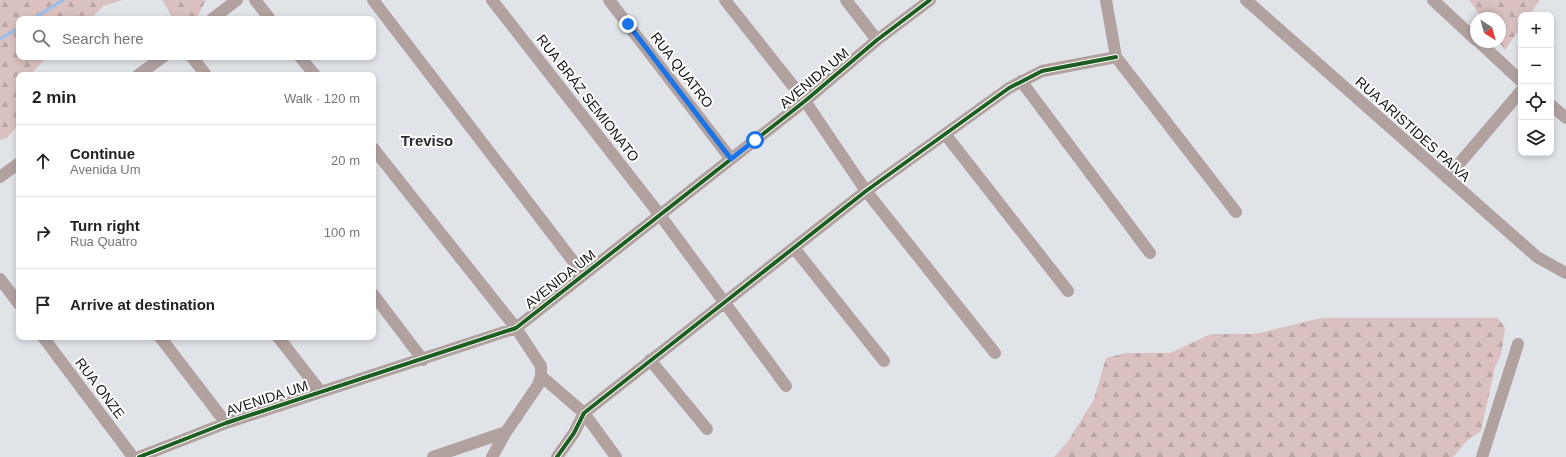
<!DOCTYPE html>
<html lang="en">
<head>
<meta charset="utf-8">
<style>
	:root { --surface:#fff; --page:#f2f2f2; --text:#222; --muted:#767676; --line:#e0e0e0 }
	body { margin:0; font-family:Arial,sans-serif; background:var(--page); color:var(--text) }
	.controls { position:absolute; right:12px; top:12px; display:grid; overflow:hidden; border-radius:8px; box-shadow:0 2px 6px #0003 }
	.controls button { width:36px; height:36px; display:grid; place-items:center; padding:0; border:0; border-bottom:1px solid var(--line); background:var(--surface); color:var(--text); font:20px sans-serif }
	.compass { position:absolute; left:1470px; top:12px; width:36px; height:36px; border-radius:50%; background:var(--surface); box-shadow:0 2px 6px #0003; rotate:143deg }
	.stop { position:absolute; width:12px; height:12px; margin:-9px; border:3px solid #1a73e8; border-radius:50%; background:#fff }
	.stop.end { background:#1a73e8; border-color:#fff; box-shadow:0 1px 4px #0008 }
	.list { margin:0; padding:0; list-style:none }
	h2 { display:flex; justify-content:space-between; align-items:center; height:52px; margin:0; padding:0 16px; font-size:17px }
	h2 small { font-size:13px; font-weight:400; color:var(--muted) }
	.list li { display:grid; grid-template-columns:26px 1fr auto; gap:12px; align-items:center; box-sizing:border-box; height:72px; padding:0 16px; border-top:1px solid var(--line) }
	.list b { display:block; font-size:15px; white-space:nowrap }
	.list p { margin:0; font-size:13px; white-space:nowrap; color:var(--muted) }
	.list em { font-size:13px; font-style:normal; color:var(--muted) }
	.icon { flex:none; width:22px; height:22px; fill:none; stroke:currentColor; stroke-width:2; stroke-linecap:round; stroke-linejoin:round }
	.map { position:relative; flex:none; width:1566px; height:457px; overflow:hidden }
	.search { position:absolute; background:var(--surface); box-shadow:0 2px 6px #0003; left:16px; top:16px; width:360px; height:44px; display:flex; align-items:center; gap:10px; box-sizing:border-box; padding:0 14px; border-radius:8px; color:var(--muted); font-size:15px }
	.panel { position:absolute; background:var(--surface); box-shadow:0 2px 6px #0003; left:16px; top:72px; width:360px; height:268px; border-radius:8px }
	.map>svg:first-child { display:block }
	.forest { fill:url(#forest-firs) }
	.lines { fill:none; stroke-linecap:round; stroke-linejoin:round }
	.stream { stroke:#a0bde7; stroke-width:3.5 }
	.minor { stroke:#b1a2a0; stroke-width:12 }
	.cycleway-casing { stroke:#fff; stroke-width:6 }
	.cycleway { stroke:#1b5e20; stroke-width:4 }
	.route { stroke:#1a73e8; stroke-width:5 }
	.labels { text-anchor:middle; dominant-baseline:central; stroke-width:4; stroke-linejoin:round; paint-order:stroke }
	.street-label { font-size:14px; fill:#15171a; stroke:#fff }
	.neighbourhood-label { font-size:15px; font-weight:bold; fill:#292d34; stroke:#fff }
</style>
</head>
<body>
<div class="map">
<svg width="1566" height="457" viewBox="0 0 1566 457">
	<defs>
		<pattern id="forest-firs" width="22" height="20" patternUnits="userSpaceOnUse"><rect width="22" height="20" fill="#dac1bf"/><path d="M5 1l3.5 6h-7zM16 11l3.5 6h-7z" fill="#baa5a4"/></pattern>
	</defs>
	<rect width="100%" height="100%" fill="#e0e3e8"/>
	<path class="forest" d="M0,0H122L103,6L91,19H19V57H47L30,75H19V124L7,138L0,140Z
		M162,0H206L196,19H174Z
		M1469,0H1540L1529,15H1521V27L1505,50L1499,42H1500V18H1482Z
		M1321,318H1498L1505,328L1501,355L1495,367L1481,431L1468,440L1453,457H1054L1069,440L1094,399L1106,358L1126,353H1170L1211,334H1255Z"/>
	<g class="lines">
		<path class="stream" d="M33,19L63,0
			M0,39L19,28"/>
		<path class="minor" d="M255,0L270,19
			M373,0L583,274
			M492,0L660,215L786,386
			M609,0L731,159
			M725,0L805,101L866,191L995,353
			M846,0L877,40
			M1106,0L1116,57L1236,212
			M1246,0L1537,257L1566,273
			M1433,0L1476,40
			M212,19L237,0
			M1479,42L1521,81
			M192,57L206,75
			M300,57L315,75
			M138,75L163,57
			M1021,81L1150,253
			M1551,105L1566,118
			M945,134L1068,291
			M373,148L516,328L541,366V376L538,385L506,432L492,457
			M0,177L19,163
			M1447,178L1521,91
			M794,248L884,361
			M0,279L19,304
			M373,294L423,360
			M43,337L133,457
			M160,337L226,423
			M278,337L321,392
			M650,360L707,429
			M541,376L584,413L616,457
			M139,457L226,423L516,328L805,101L877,40L930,0
			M433,457L506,432
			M557,457L574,433L584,413L866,191L1009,88L1042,71L1116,57
			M1482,457L1518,344"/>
		<g class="cycleway-casing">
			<path id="cycleway" d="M139,457L226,423L516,328L805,101L877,40L930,0
				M557,457L574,433L584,413L866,191L1009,88L1042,71L1116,57"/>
		</g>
		<use href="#cycleway" class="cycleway"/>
	</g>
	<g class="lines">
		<path class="route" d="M628,24L731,159L755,140"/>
	</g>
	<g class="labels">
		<g class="street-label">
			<text transform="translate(682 70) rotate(52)">RUA QUATRO</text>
			<text transform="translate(814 78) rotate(-40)">AVENIDA UM</text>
			<text transform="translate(588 98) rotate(52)">RUA BRÁZ SEMIONATO</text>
			<text transform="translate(1413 129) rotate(42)">RUA ARISTIDES PAIVA</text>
			<text transform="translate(560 279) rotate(-38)">AVENIDA UM</text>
			<text transform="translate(100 388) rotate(53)">RUA ONZE</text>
			<text transform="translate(267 398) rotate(-18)">AVENIDA UM</text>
		</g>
		<g class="neighbourhood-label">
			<text x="427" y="140">Treviso</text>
		</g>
	</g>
</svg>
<div class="controls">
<button>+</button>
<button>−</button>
<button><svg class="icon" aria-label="locate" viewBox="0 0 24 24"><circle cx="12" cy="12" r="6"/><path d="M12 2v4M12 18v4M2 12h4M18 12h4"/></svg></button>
<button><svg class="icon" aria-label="layers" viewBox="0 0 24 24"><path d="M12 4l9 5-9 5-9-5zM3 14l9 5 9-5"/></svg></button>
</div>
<svg class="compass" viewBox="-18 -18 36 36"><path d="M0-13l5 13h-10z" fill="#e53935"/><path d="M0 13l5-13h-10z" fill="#767676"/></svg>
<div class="stop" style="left:755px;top:140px"></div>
<div class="stop end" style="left:628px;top:24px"></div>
<div class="search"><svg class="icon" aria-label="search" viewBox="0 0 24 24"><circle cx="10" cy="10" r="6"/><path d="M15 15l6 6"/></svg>Search here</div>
<section class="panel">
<h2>2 min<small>Walk · 120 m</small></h2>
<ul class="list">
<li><svg class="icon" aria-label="ahead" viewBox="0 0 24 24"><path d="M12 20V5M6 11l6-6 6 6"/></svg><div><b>Continue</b><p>Avenida Um</p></div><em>20 m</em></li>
<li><svg class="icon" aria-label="right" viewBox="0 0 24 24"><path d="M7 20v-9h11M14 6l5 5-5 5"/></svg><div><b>Turn right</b><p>Rua Quatro</p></div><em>100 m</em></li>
<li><svg class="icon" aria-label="arrive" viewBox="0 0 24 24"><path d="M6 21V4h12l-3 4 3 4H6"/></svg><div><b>Arrive at destination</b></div></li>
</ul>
</section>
</div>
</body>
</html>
